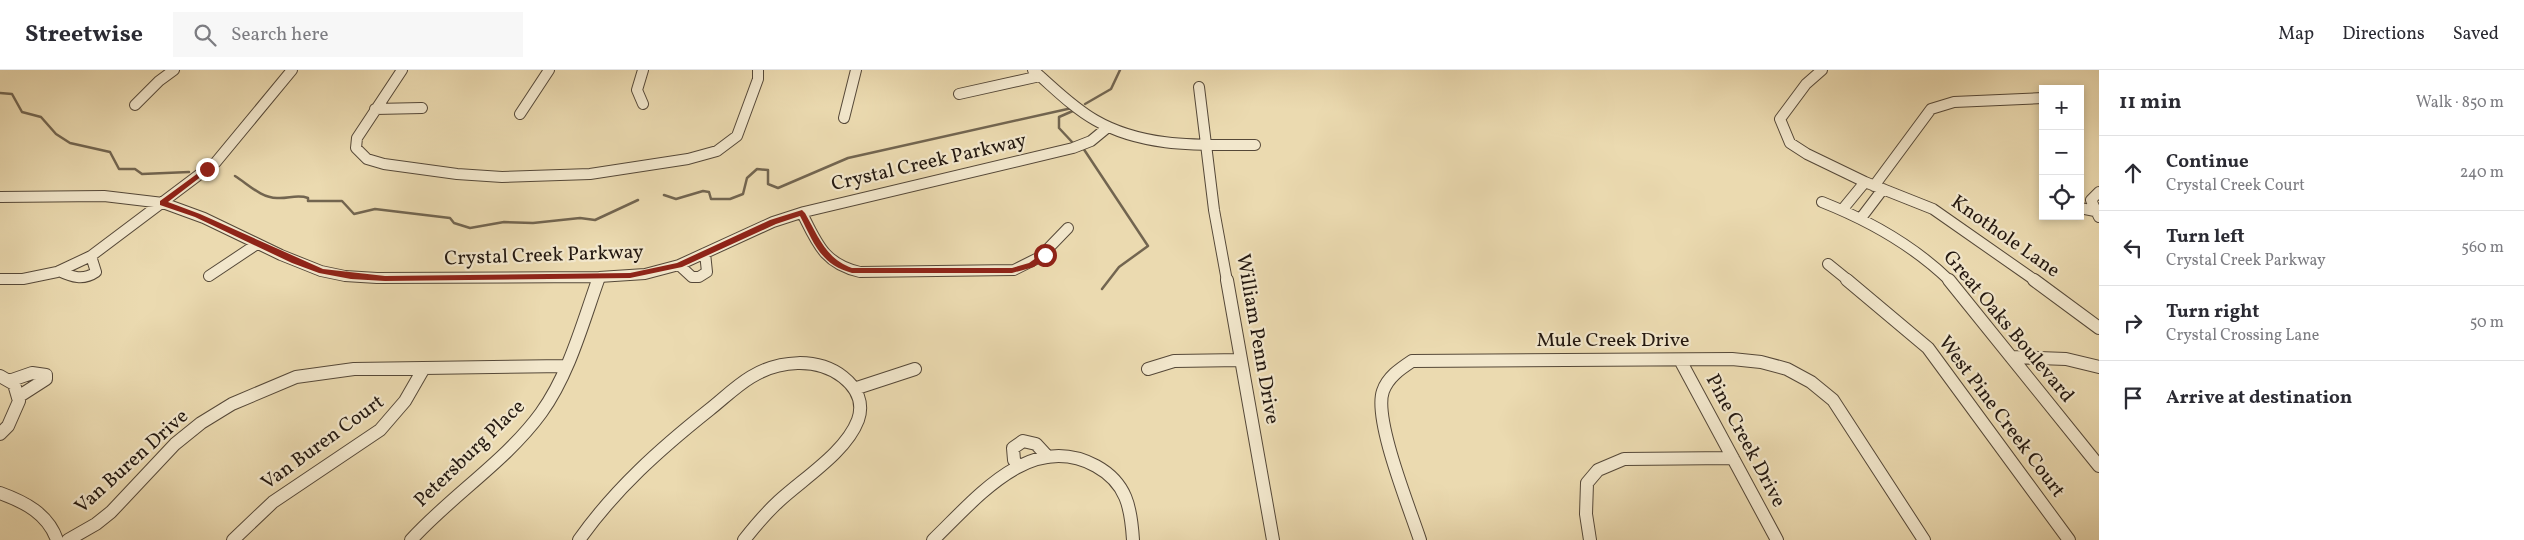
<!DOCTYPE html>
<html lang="en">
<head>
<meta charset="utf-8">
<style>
	:root { --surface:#fff; --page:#f7f7f7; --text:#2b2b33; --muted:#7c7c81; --line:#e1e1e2 }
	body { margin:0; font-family:Vollkorn,serif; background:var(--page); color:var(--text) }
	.controls { position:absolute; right:15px; top:15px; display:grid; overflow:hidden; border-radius:0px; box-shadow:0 2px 8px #0003 }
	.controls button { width:45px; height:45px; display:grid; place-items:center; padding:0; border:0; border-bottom:1px solid var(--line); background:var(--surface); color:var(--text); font:25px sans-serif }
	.stop { position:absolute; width:15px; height:15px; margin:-11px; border:4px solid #8f2418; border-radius:50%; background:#fff }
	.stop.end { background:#8f2418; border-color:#fff; box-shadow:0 1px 5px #0008 }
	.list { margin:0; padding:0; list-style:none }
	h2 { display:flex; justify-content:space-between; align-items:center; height:65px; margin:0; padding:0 20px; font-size:21px }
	h2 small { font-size:16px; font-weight:400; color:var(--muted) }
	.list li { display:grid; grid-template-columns:32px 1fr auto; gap:15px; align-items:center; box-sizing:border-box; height:75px; padding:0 20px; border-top:1px solid var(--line) }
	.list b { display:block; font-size:19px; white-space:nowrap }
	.list p { margin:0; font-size:16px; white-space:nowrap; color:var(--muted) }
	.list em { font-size:16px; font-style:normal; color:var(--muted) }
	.icon { flex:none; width:28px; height:28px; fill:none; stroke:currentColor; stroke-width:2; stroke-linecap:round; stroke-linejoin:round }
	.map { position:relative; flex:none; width:2099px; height:470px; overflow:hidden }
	header { display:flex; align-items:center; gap:30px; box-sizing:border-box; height:70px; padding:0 25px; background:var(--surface); border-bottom:1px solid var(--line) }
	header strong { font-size:24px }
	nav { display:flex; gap:28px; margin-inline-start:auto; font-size:18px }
	.search { width:350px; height:45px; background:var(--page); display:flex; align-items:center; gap:12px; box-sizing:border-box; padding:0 18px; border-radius:0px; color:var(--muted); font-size:19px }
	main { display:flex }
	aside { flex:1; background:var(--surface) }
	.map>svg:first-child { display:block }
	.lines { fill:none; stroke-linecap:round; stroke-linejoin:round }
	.stream { stroke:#726550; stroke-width:2.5 }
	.street-far1-casing { stroke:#554838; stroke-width:12 }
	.street-casing { stroke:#554838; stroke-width:14 }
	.street-far1 { stroke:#f2e7cc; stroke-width:10 }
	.street { stroke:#f2e7cc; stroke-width:12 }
	.route { fill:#8f2418 }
	.labels { text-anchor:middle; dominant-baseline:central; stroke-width:4.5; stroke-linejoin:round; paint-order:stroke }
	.street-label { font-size:20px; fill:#231810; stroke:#f2e7cc }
</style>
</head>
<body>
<header>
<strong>Streetwise</strong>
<div class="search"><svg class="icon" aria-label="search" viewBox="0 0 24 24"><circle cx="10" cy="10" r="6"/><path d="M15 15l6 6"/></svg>Search here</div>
<nav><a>Map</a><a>Directions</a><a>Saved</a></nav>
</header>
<main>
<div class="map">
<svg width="2099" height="470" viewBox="0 0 2099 470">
	<rect width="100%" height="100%" fill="#ebdab0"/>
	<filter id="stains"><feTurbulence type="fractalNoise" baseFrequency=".004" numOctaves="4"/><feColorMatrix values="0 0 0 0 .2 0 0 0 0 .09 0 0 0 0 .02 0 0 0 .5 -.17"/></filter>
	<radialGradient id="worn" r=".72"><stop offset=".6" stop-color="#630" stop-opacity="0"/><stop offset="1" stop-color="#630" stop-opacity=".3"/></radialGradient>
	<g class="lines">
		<path class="stream" d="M0,23L12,24L22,42L41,47L56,64L70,73L110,82L119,99H135L142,104L189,102
			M1085,34L1111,19L1120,0
			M1073,73L1059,58V47L1075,40
			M1083,78L1148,176L1119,197L1102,219
			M235,106C248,114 261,128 277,128C288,129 297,124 308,128V131H342L354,144L375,139L450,148L454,153L470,158L504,152L533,153L580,148L595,150L638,130
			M664,125L676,129L703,121L709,122L711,129H730L743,124L747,108L757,99L768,100V114L778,118L848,88L1072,38"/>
		<g class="street-far1-casing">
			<path id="street-far1" d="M402,0L357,68L356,78L367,89L384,94L457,104L502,107L590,104L688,89L717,81L737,66L758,9V0
				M643,0L637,20L643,34
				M1033,0C1053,17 1072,37 1095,50C1143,78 1201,75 1255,75
				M1822,0L1806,14L1780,49L1790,73L1807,84L1865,112L1933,139L2036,211
				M1199,17L1214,140L1227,211
				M959,24L1040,6
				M135,35L159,11L174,0
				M375,39L422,38
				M520,44L549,0
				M844,48L856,0
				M1874,116L1931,39L1954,32L2043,28
				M2099,122L2091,130L2099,147
				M0,127L104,126L163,133L204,148L281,185L321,201L345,206L377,208L599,207L645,204L679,195L773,152L804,142L1073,78L1091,71L1108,57
				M1822,132C1870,151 1913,175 1950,211
				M2080,138L2095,141
				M1842,140L1865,112
				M802,143C817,173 824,194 860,202L1014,200L1040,187L1068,158
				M1861,148L1883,119
				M1828,194L1849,211
				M679,195L692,207H699L707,202L705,183
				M59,201C72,207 83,211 96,202L91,186
				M209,206L257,174
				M0,209H23L57,202L91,186L216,92L292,0
				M597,211L599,207"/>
		</g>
		<g class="street-casing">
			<path id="street" d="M1227,210L1273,470
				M1847,210L1928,278L2069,470
				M1949,210L2099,396
				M2034,210L2099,258
				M2011,287L2066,289L2099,297
				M1680,290L1777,470
				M1148,299L1174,291L1241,290
				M0,306L14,314L19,331L8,356L0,364
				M9,311L32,303L46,305V309L18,327
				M857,318L915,299
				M1018,396L1014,390L1013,378L1023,371L1036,374L1048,387
				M0,423C25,432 48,444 57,470
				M68,470L96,454L111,442L175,374L201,353L232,334L296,307L354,299L566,296
				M233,470L273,432L380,360L405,331L424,298
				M411,470C452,425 506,391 541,343C569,304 582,255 598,210
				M579,470C615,419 660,379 709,340C723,329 736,316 751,307C779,290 817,287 843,307C857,318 864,333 858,350C846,382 804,408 779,431C766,443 755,456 744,470
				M933,470C976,429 1030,360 1096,396C1127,413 1131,438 1133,470
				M1420,470C1410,439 1373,349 1383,321C1388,307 1400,299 1412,291L1732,289L1761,292L1787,299L1811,312L1833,330L1924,470
				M1590,470L1586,444L1587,413L1598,400L1624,389L1733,388"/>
		</g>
		<use href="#street-far1" class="street-far1"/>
		<use href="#street" class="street"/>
	</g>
	<path class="route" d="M205,98L211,99L168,132L200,144L323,199L385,206L630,203L677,193L770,150L802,140L805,143C818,166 826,189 852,198H1012L1029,193L1043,183L1049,185L1034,197L1012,203H852C820,194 814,173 800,146L776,154L682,197L630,208L385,211L351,209L319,203L292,193L195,147L160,135V131Z"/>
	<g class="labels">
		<g class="street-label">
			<text transform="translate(929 93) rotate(-13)">Crystal Creek Parkway</text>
			<text transform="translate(2005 167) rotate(35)">Knothole Lane</text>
			<text transform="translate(544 186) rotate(-2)">Crystal Creek Parkway</text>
			<text transform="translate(2008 257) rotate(50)">Great Oaks Boulevard</text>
			<text transform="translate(1257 269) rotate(80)">William Penn Drive</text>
			<text x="1613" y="271">Mule Creek Drive</text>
			<text transform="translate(2001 347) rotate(53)">West Pine Creek Court</text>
			<text transform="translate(1745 371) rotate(62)">Pine Creek Drive</text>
			<text transform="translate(323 373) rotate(-36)">Van Buren Court</text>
			<text transform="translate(470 384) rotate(-44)">Petersburg Place</text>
			<text transform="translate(132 392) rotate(-42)">Van Buren Drive</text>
		</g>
	</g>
	<rect width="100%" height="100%" filter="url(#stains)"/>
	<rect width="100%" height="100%" fill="url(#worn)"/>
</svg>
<div class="controls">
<button>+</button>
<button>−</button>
<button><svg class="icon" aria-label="locate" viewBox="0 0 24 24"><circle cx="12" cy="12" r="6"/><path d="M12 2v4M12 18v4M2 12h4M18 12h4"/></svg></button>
</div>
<div class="stop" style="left:1045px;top:185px"></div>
<div class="stop end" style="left:207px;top:99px"></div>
</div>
<aside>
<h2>11 min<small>Walk · 850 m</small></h2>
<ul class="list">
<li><svg class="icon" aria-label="ahead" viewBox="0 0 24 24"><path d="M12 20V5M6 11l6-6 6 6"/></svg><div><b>Continue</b><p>Crystal Creek Court</p></div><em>240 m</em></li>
<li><svg class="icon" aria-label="left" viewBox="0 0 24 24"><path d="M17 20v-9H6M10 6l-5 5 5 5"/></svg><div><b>Turn left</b><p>Crystal Creek Parkway</p></div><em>560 m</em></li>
<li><svg class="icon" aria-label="right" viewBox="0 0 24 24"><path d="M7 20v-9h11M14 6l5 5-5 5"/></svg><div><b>Turn right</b><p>Crystal Crossing Lane</p></div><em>50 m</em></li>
<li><svg class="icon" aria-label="arrive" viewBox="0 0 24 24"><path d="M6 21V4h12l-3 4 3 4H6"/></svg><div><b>Arrive at destination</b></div></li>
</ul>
</aside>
</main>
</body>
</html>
